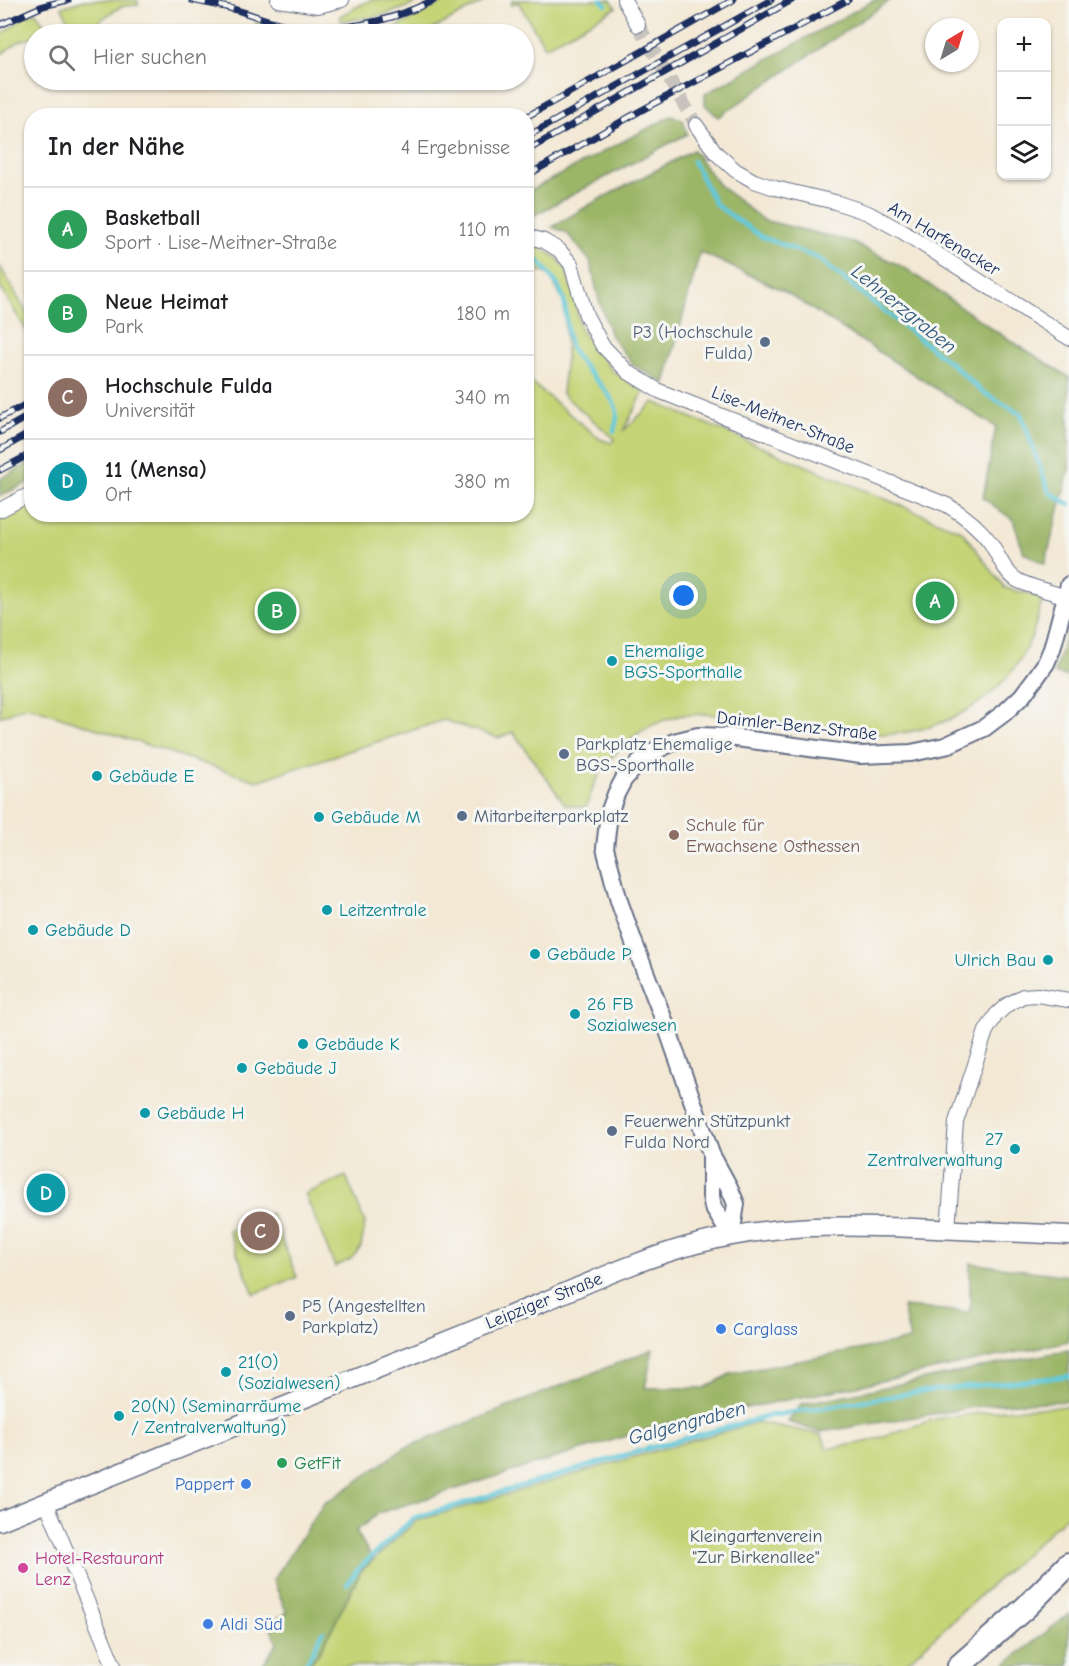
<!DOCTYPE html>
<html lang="de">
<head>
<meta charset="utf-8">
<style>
	:root { --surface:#fff; --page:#f6f6f6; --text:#202124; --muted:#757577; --line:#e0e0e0; --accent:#2563eb }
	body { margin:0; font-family:"Comic Neue",sans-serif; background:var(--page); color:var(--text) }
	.controls { position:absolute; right:18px; top:18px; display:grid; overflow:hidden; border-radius:12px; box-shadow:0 2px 4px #0004 }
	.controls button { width:54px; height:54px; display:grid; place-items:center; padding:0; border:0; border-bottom:2px solid var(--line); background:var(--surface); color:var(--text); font:30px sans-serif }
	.compass { position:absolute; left:925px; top:18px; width:54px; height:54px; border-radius:50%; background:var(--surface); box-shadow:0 2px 4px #0004; rotate:38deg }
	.you { position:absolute; left:684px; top:596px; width:21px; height:21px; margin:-15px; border:4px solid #fff; border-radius:50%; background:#1a73e8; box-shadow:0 0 0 9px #1a73e833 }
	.badge { display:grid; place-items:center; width:39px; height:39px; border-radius:50%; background:var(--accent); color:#fff; font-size:20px; font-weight:700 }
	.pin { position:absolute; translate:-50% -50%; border:3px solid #fff; box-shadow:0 2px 6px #0006 }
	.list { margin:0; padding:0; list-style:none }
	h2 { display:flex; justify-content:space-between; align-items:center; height:78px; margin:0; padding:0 24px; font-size:26px }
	h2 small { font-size:20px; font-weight:400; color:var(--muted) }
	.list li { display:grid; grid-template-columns:39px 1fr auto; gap:18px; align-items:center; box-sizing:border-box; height:84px; padding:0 24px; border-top:2px solid var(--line) }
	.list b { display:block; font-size:22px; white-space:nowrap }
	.list p { margin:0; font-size:20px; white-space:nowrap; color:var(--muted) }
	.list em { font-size:20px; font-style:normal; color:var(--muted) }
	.icon { flex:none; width:33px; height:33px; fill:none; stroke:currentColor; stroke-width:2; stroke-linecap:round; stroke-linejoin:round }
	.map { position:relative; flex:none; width:1069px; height:1666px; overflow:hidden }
	.search { position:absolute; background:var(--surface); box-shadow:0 2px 4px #0004; left:24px; top:24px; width:510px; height:66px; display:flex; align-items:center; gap:15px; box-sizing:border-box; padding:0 21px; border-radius:33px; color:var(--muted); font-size:22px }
	.panel { position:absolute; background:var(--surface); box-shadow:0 2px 4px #0004; left:24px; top:108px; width:510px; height:414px; border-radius:24px }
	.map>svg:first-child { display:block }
	.green { fill:#c5d476; stroke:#70826a; stroke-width:1.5 }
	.forest { fill:#9cb667; stroke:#5c7262; stroke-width:1.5 }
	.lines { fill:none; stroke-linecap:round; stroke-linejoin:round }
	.stream { stroke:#60c9db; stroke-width:4.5 }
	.minor-tunnel { stroke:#c8c3bc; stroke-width:14; stroke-dasharray:14 7; stroke-linecap:butt }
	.minor-casing { stroke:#677087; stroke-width:16 }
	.tertiary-casing { stroke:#677087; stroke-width:20 }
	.secondary-casing { stroke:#677087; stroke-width:21 }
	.trunk-casing { stroke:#677087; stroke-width:26 }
	.minor { stroke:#fff; stroke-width:14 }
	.tertiary { stroke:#fff; stroke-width:16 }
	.secondary { stroke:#fff; stroke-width:18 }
	.trunk { stroke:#fff; stroke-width:22 }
	.rail-casing { stroke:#1b2f5e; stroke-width:7 }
	.rail { stroke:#f6f6f2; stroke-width:4.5; stroke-dasharray:14; stroke-linecap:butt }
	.service-dot { fill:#5c6f8a; stroke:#f6f6f2; stroke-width:2 }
	.culture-dot { fill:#0f9aa8; stroke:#f6f6f2; stroke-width:2 }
	.education-dot { fill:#8d6e63; stroke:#f6f6f2; stroke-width:2 }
	.shop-dot { fill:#3f7fe0; stroke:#f6f6f2; stroke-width:2 }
	.leisure-dot { fill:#2e9e5b; stroke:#f6f6f2; stroke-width:2 }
	.hotel-dot { fill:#d1479c; stroke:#f6f6f2; stroke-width:2 }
	.labels { text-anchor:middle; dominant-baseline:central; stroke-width:6; stroke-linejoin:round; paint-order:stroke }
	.street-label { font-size:18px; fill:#1b2f5e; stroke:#f6f6f2 }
	.service-label { font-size:18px; fill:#4e5e75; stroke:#f6f6f2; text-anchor:start }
	.culture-label { font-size:18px; fill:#0d838f; stroke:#f6f6f2; text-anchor:start }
	.education-label { font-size:18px; fill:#785e54; stroke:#f6f6f2; text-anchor:start }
	.shop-label { font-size:18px; fill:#366cbe; stroke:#f6f6f2; text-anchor:start }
	.leisure-label { font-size:18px; fill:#27864d; stroke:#f6f6f2; text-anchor:start }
	.park-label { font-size:18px; fill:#465864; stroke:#f6f6f2 }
	.hotel-label { font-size:18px; fill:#b23c85; stroke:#f6f6f2; text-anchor:start }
	.water-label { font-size:20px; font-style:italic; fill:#2c567d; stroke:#f6f6f2 }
</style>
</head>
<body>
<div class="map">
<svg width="1069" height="1666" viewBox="0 0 1069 1666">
	<rect width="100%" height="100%" fill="#f6f6f2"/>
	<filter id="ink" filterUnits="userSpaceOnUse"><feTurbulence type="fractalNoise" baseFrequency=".0167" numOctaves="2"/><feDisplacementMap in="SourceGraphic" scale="12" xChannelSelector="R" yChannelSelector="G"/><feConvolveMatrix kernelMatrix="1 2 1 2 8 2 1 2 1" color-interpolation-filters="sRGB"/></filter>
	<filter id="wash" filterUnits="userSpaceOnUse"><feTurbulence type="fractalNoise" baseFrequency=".008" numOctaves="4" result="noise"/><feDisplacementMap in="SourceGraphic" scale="24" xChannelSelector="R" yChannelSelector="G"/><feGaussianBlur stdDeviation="1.35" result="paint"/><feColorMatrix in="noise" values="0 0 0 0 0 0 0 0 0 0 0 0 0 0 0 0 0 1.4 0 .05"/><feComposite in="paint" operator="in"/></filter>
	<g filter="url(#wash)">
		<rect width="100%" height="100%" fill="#f3e8d4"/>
		<path class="green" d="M84,0H138V5C132,6 124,5 119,8C94,21 97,34 67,19L62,7Z
			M370,0H421C394,15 371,18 341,21L340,16Z
			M448,0H487L424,34H266L254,29L256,22L303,32L351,34L393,29Z
			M512,0H611L616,8L545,47L518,2L511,5Z
			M36,12L44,24L41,32L34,34V37L20,41L0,55V36L24,17Z
			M527,245L539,247L556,257L566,269L574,294L580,329L611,370L644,392L623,431L654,402L962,531L1005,588L1043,597C1039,613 1035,630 1028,645C1003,698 946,731 888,734C867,735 845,730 825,728C785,723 746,719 707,714C698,715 687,714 678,716C643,725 616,746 598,777C592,786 590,798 586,808L565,804L513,732L498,738L444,720L257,781L27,706L0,717V515L31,499L32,514H526L527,379L600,439L611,443L615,439L562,394L566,356L564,302L549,275L527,265Z
			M0,266L31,321V338L0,287Z
			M346,1176L365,1222L361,1247L351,1259L335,1267L305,1194Z
			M271,1213L297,1277L254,1294L228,1231Z
			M1069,1406V1514L903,1666H309L324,1644L361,1571L416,1521L654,1451L758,1422L822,1435L827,1449L866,1442L935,1419L1002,1410Z"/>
		<path class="forest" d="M874,0H891L718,117L705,105V94Z
			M671,116L683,119L687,134L527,219V192Z
			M693,150L719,185L763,220L849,241L905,268L997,332L1069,377V471L1045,564L1024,553L1013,520L983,498L996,427L784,291L700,252L665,383L633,365L611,336L599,300L590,261L567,233L552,227L598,200L668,164Z
			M31,462V481L0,496V479Z
			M1069,626V677L1054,673Z
			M970,1263L1069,1276V1341L867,1384L665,1424L379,1513L356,1531L373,1560L361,1571L324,1644L309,1666H262L277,1643L269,1623L287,1613L273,1580L324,1503L333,1498L405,1448L653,1349L645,1388H705L730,1374L910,1340L903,1307L970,1312Z
			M1069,1350V1401L996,1404L820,1432L788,1422L801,1404Z
			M1069,1614V1666H1003Z"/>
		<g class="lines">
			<path class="stream" d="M601,0L606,5
				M693,161L716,205L762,237L817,258L953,365L981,391L1021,414L1049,492L1069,504
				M527,248C540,264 559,280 564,301C568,316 565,334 571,348C581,370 612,389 617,412C618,418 615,425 614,431
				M347,1584L360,1567L414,1518L653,1447L769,1416L918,1392L1069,1376
				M305,1666L323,1632"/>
		</g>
	</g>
	<g filter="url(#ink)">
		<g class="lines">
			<path class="minor-tunnel" d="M638,25L696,125"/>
			<g class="minor-casing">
				<path id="minor" d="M278,0L318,6L342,0
					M624,0L638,25
					M696,125L716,153L735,170L754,181L775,188L835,202L868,213L903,232L1069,338
					M526,236L544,241L559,250L571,264L586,315L602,345L628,372L659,391L947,505C964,515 978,526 990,542C998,554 1004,572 1017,580C1029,587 1053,592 1066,597
					M0,510L32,493
					M948,1230L956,1122L986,1031L996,1015L1007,1005L1023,996L1037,995L1069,1000
					M46,1502L114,1666"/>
			</g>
			<g class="tertiary-casing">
				<path id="tertiary" d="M711,1155V1196L713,1207L731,1236
					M731,1236L736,1204L729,1187L711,1154L667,1028L634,943L619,901L605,848L609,813L616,794L624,779L636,766L652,752L674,742L698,736L729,737L861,755L911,753L945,746L984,728L1004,713L1022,696L1037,676L1046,663L1052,649L1069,585"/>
			</g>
			<g class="secondary-casing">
				<path id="secondary" d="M0,1521L543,1302C593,1281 643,1258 696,1244C771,1224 837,1225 914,1228C966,1230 1017,1233 1069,1235"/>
			</g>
			<g class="trunk-casing">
				<path id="trunk" d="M959,1666L1026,1607L1069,1564"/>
			</g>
			<use href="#minor" class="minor"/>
			<use href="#tertiary" class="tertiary"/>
			<use href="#secondary" class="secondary"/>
			<use href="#trunk" class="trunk"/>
			<g class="rail-casing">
				<path id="rail" d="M192,0C205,3 217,5 229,8C246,12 264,20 282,24C333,35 388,23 434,0
					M0,25L43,6L68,0
					M526,117L733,0
					M526,137L771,0
					M526,151L792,0
					M526,176L640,111L848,0
					M0,418L32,401
					M0,432L32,414
					M0,450L32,432
					M0,470L32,453"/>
			</g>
			<use href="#rail" class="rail"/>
		</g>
	</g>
	<g class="service-dot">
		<circle cx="765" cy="342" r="6"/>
		<circle cx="564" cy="754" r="6"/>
		<circle cx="462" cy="816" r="6"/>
		<circle cx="612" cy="1131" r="6"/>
		<circle cx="290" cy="1316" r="6"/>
	</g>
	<g class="culture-dot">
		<circle cx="612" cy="661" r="6"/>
		<circle cx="97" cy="776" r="6"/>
		<circle cx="319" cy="817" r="6"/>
		<circle cx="327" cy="910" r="6"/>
		<circle cx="33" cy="930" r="6"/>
		<circle cx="535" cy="954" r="6"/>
		<circle cx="1048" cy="960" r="6"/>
		<circle cx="575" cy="1014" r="6"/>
		<circle cx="303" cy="1044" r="6"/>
		<circle cx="242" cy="1068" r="6"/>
		<circle cx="145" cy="1113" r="6"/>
		<circle cx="1015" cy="1149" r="6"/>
		<circle cx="226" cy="1372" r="6"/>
		<circle cx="119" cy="1416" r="6"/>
	</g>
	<circle class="education-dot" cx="674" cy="835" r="6"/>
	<g class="shop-dot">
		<circle cx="721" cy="1329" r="6"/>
		<circle cx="246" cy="1484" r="6"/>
		<circle cx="208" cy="1624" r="6"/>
	</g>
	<circle class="leisure-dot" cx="282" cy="1463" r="6"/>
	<circle class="hotel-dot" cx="23" cy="1568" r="6"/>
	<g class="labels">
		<g class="street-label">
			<text transform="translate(944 239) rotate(31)">Am Harfenacker</text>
			<text transform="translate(783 420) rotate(22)">Lise-Meitner-Straße</text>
			<text transform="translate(797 726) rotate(6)">Daimler-Benz-Straße</text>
			<text transform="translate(544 1301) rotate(-22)">Leipziger Straße</text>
		</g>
		<g class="service-label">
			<text x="753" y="332" text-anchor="end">P3 (Hochschule<tspan x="753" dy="21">Fulda)</tspan></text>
			<text x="576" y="744">Parkplatz Ehemalige<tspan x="576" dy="21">BGS-Sporthalle</tspan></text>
			<text x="474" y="816">Mitarbeiterparkplatz</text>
			<text x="624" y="1121">Feuerwehr Stützpunkt<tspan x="624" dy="21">Fulda Nord</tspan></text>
			<text x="302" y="1306">P5 (Angestellten<tspan x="302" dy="21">Parkplatz)</tspan></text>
		</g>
		<g class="culture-label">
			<text x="624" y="651">Ehemalige<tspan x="624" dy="21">BGS-Sporthalle</tspan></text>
			<text x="109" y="776">Gebäude E</text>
			<text x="331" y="817">Gebäude M</text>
			<text x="339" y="910">Leitzentrale</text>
			<text x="45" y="930">Gebäude D</text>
			<text x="547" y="954">Gebäude P</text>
			<text x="1036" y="960" text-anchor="end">Ulrich Bau</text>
			<text x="587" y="1004">26 FB<tspan x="587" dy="21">Sozialwesen</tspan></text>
			<text x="315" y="1044">Gebäude K</text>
			<text x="254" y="1068">Gebäude J</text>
			<text x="157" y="1113">Gebäude H</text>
			<text x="1003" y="1139" text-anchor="end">27<tspan x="1003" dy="21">Zentralverwaltung</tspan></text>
			<text x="238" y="1362">21(O)<tspan x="238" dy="21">(Sozialwesen)</tspan></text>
			<text x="131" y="1406">20(N) (Seminarräume<tspan x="131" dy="21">/ Zentralverwaltung)</tspan></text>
		</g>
		<g class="education-label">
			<text x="686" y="825">Schule für<tspan x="686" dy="21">Erwachsene Osthessen</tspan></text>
		</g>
		<g class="shop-label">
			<text x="733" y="1329">Carglass</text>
			<text x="234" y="1484" text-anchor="end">Pappert</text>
			<text x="220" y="1624">Aldi Süd</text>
		</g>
		<g class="leisure-label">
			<text x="294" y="1463">GetFit</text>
		</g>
		<g class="park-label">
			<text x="756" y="1536">Kleingartenverein<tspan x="756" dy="21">"Zur Birkenallee"</tspan></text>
		</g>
		<g class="hotel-label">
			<text x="35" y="1558">Hotel-Restaurant<tspan x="35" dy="21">Lenz</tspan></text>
		</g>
		<g class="water-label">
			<text transform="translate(904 309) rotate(39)">Lehnerzgraben</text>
			<text transform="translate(687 1423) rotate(-15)">Galgengraben</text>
		</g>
	</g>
</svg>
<div class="controls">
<button>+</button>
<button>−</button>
<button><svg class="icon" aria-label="layers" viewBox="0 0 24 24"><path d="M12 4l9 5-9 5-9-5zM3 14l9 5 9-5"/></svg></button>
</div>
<svg class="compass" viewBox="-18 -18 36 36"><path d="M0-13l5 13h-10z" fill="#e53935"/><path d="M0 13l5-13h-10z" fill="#757577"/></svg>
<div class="you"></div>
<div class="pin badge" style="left:935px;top:601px;background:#2e9e5b">A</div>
<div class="pin badge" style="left:277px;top:611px;background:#2e9e5b">B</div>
<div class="pin badge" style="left:260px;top:1231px;background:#8d6e63">C</div>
<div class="pin badge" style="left:46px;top:1193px;background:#0f9aa8">D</div>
<div class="search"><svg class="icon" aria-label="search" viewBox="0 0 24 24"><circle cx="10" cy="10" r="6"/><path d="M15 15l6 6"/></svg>Hier suchen</div>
<section class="panel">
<h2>In der Nähe<small>4 Ergebnisse</small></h2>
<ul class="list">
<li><span class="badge" style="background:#2e9e5b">A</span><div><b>Basketball</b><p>Sport · Lise-Meitner-Straße</p></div><em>110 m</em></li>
<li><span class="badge" style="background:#2e9e5b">B</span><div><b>Neue Heimat</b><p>Park</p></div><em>180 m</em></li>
<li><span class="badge" style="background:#8d6e63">C</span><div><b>Hochschule Fulda</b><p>Universität</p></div><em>340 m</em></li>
<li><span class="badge" style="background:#0f9aa8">D</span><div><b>11 (Mensa)</b><p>Ort</p></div><em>380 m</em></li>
</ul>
</section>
</div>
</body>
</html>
